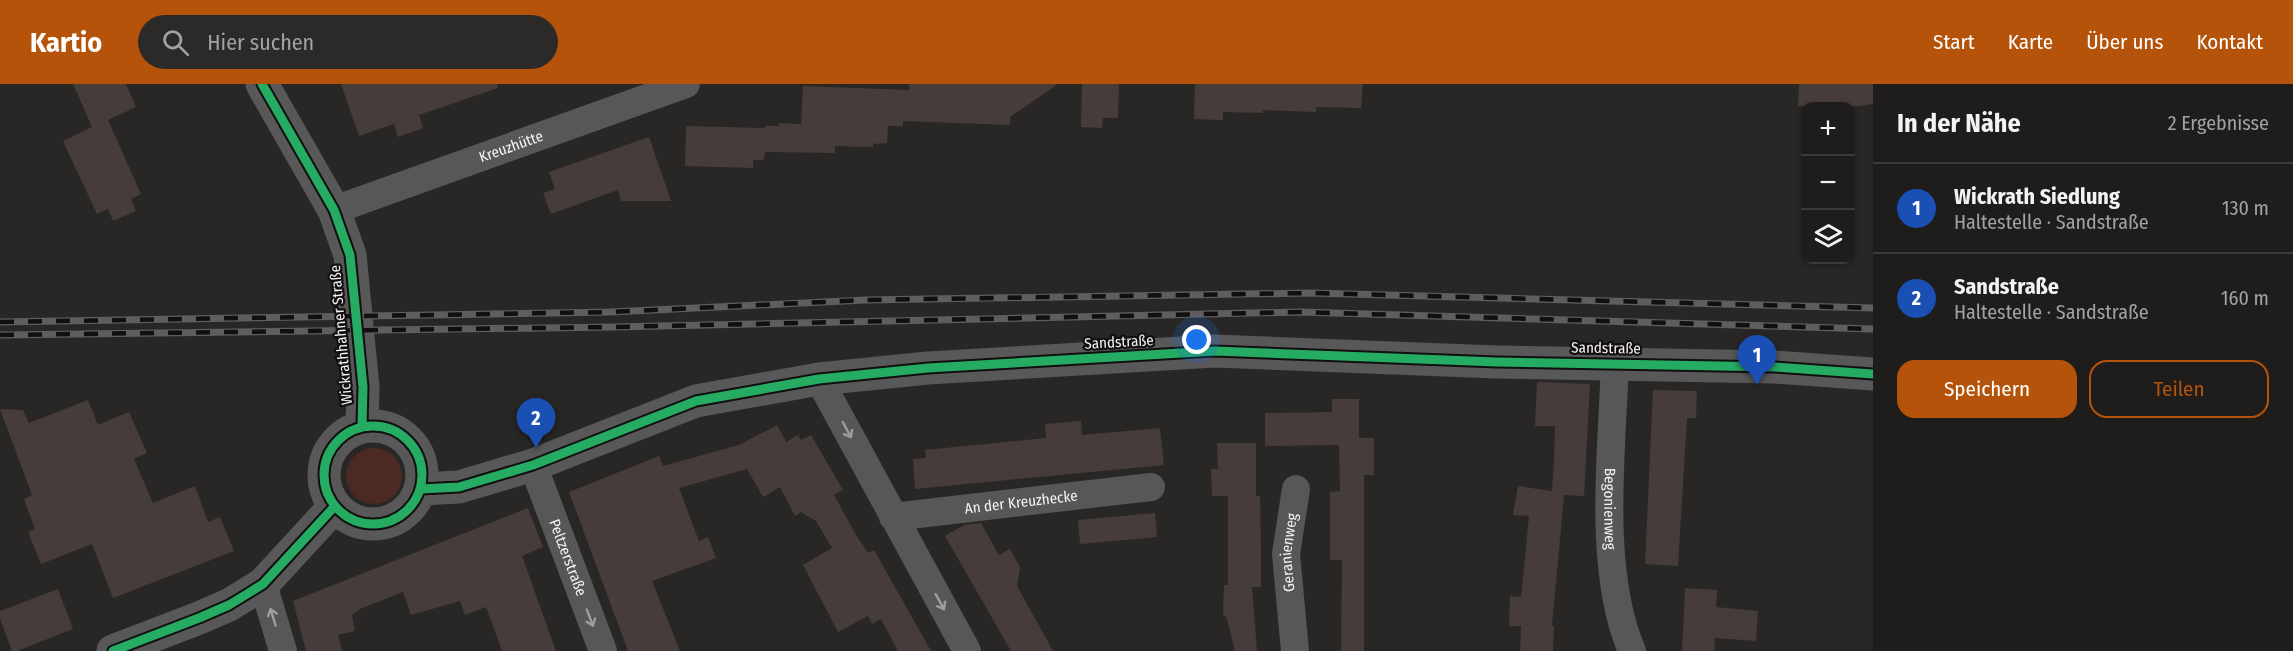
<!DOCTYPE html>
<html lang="de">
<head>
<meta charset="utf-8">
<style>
	:root { --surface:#1f1d1c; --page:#2c2a29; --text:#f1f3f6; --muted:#a1a2a3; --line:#3c3b3b; --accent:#b45309 }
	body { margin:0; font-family:"Fira Sans Condensed",sans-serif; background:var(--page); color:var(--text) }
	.controls { position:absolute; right:18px; top:18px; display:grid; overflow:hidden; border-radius:12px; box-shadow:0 2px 4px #0004 }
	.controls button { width:54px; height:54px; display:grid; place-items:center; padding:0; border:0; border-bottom:2px solid var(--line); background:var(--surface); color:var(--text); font:30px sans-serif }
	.you { position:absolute; left:1197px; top:256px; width:21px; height:21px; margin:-15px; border:4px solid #fff; border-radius:50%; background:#1a73e8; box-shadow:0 0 0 9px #1a73e833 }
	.badge { display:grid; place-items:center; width:39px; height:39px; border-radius:50%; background:var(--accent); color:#fff; font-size:20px; font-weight:700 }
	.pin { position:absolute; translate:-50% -50px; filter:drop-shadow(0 2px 3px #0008) }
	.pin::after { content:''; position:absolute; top:32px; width:21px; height:18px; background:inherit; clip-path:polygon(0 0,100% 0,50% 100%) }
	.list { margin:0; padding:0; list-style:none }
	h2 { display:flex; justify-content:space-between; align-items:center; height:78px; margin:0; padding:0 24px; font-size:26px }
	h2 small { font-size:20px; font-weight:400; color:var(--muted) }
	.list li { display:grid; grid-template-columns:39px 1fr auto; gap:18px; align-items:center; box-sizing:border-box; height:90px; padding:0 24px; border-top:2px solid var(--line) }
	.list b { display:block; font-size:22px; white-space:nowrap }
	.list p { margin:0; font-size:20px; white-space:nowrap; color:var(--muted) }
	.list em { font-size:20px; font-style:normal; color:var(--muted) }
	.actions { display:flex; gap:12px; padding:18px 24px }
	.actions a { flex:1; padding:14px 0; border:2px solid var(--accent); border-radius:18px; text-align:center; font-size:21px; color:var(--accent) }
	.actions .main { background:var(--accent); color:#fff }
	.icon { flex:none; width:33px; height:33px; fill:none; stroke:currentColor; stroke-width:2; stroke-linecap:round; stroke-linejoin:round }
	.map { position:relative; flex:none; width:1873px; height:567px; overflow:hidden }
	header { display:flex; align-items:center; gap:36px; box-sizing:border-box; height:84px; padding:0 30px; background:var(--accent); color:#fff }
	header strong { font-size:28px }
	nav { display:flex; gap:33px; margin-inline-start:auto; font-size:21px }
	.search { width:420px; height:54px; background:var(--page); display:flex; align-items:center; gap:15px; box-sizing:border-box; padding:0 21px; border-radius:33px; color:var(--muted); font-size:22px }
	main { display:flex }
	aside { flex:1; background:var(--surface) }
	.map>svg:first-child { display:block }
	.green { fill:#4b2a23 }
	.building { fill:#463c39 }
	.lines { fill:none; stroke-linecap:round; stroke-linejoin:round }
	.minor { stroke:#575757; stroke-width:28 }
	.secondary { stroke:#585858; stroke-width:33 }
	.rail-casing { stroke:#5f5d5d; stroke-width:7 }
	.rail { stroke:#110f0f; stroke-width:4.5; stroke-dasharray:14; stroke-linecap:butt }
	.cycleway-casing { stroke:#110f0f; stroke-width:13 }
	.cycleway { stroke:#26ab63; stroke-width:9 }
	.oneway { stroke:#9f9d9d }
	.labels { text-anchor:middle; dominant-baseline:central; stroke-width:4.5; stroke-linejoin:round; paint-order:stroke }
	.street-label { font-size:15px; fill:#f6f3f2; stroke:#110f0f }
</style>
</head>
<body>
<header>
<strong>Kartio</strong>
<div class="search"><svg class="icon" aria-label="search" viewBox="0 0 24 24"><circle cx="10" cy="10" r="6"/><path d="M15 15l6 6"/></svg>Hier suchen</div>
<nav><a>Start</a><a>Karte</a><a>Über uns</a><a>Kontakt</a></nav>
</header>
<main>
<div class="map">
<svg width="1873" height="567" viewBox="0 0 1873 567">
	<rect width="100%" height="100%" fill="#292726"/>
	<path class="green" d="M346 392a28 28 0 1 1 56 0a28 28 0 1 1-56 0Z"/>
	<path class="building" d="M73,0H126L136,23L108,36L141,110L131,115L136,127L113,137L108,125L97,130L63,57L92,43Z
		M341,0H497L498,4L419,31L423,44L398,53L394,40L359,52Z
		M909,0H1058L1010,33V41L903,37V42H888L887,59L873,60V63L835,62V69L765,68L764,76H753V84L685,82L686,42L765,44V42H779V39L801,40L803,2L909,6Z
		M1082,0H1119L1118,34H1103L1102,44L1081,43Z
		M1195,0H1363L1361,24L1316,23V28L1263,26V29L1223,28V36L1194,35Z
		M1799,0H1873V20L1859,22H1798Z
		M649,53L671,117H621L618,106L551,130L543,109L555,105L549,88Z
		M1537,298L1590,300L1584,412L1564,411L1552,542H1554L1553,567H1520L1521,542H1509L1510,512L1521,513L1529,432L1513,431L1518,402L1552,407L1554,377L1555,342H1535Z
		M1653,306L1697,307L1696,334H1687L1678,482L1645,480Z
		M1332,315H1359V354H1374V391H1364V567H1341L1342,476H1330V408L1340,407L1339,361L1265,362V329L1332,328Z
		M88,316L98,341L129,328L147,369L134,375L153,419L195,402L208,438L220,433L234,467L113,514L92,460L41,480L28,448L35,445L24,415L32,411L0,325L23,326L29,339Z
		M1081,337L1082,351L1160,344L1164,381L915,405L913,375L926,374L925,366L1046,354L1045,340Z
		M777,341L786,358L798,351L801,356L811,351L843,406L834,411L856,451L868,469L874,466L931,567H898L881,535L872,540L868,532L838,548L803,481L832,464L816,437L801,428L795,432L780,403L763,413L747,385L679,404L699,457L708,453L716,474L652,497L680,567H628L569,408L659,372L663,382L739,361Z
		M1217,359H1256V412H1260L1261,466V503H1252L1257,567H1235L1226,532H1223L1224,501H1228V412H1212L1211,385H1218Z
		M528,424L543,463L522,472L556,567H502L486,523L465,531L460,517L411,531L403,508L360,525L352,531L355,547L338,551L342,567H306L293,517Z
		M1155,429L1157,453L1080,460L1078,436Z
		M981,439L999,471L1010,465L1020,483L1017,502L1053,567H1011L945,452L964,441Z
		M1685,504L1717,506L1716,523L1758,527L1756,557L1715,554L1714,567H1682Z
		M58,505L73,545L17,567H12L0,535V527Z"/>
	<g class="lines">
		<g class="minor">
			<path id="s1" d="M334,126L686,0"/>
			<path id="s2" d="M1615,279C1612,366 1597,486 1632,567"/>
			<path d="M819,295L967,567"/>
			<path id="s3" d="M533,381L603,567"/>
			<path id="s4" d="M893,433L1151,403"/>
			<path d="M263,500L283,567"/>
			<path id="s5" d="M1295,567L1286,470L1296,405"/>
		</g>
		<path class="secondary" d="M262,0L334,126L350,171L363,303L362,342
			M324 391a49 49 0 1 1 98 0a49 49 0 1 1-98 0Z
			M421,405L459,403L533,381L696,317L819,295L928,284L1215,267L1497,278L1775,283L1873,290
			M113,567L199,534L229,521L247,510L263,500L335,422"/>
		<g class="rail-casing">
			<path id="rail" d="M0,238L611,228L866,216L1311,209L1873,224
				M0,251L614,243L1300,228L1873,245"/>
		</g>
		<use href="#rail" class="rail"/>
		<g class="cycleway-casing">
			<path id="cycleway" d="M262,0L334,126L350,171L363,303L362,342
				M324 391a49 49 0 1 1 98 0a49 49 0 1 1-98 0Z
				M421,405L459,403L533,381L696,317L819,295L928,284L1215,267L1497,278L1775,283L1873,290
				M113,567L199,534L229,521L247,510L263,500L335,422"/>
		</g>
		<use href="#cycleway" class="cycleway"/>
	</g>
	<defs><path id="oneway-shaft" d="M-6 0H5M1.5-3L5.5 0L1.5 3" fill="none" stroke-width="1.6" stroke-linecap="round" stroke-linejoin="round" transform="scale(1.5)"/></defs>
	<g class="oneway">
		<use href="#oneway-shaft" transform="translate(847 346) rotate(62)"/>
		<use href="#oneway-shaft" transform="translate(940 518) rotate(61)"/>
		<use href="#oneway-shaft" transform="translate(273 533) rotate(-107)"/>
		<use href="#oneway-shaft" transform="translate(590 534) rotate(69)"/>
	</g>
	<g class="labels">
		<g class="street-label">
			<text stroke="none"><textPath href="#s1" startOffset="188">Kreuzhütte</textPath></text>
			<text transform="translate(341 251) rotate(-95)">Wickrathhahner Straße</text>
			<text transform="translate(1119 258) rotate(-3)">Sandstraße</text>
			<text transform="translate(1606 264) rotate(1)">Sandstraße</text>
			<text stroke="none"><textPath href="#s4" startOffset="129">An der Kreuzhecke</textPath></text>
			<text stroke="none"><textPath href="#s2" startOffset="146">Begonienweg</textPath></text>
			<text stroke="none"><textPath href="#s5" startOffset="99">Geranienweg</textPath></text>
			<text stroke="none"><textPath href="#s3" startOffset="99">Peltzerstraße</textPath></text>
		</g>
	</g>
</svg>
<div class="controls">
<button>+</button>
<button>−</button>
<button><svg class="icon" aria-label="layers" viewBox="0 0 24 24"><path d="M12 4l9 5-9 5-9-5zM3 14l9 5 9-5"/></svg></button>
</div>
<div class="you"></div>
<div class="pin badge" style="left:1757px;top:301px;background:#1a4fb4">1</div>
<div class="pin badge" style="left:536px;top:364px;background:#1a4fb4">2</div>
</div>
<aside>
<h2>In der Nähe<small>2 Ergebnisse</small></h2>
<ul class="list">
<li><span class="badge" style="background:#1a4fb4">1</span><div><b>Wickrath Siedlung</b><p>Haltestelle · Sandstraße</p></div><em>130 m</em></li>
<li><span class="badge" style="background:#1a4fb4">2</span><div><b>Sandstraße</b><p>Haltestelle · Sandstraße</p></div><em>160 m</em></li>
</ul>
<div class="actions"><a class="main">Speichern</a><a>Teilen</a></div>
</aside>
</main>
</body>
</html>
